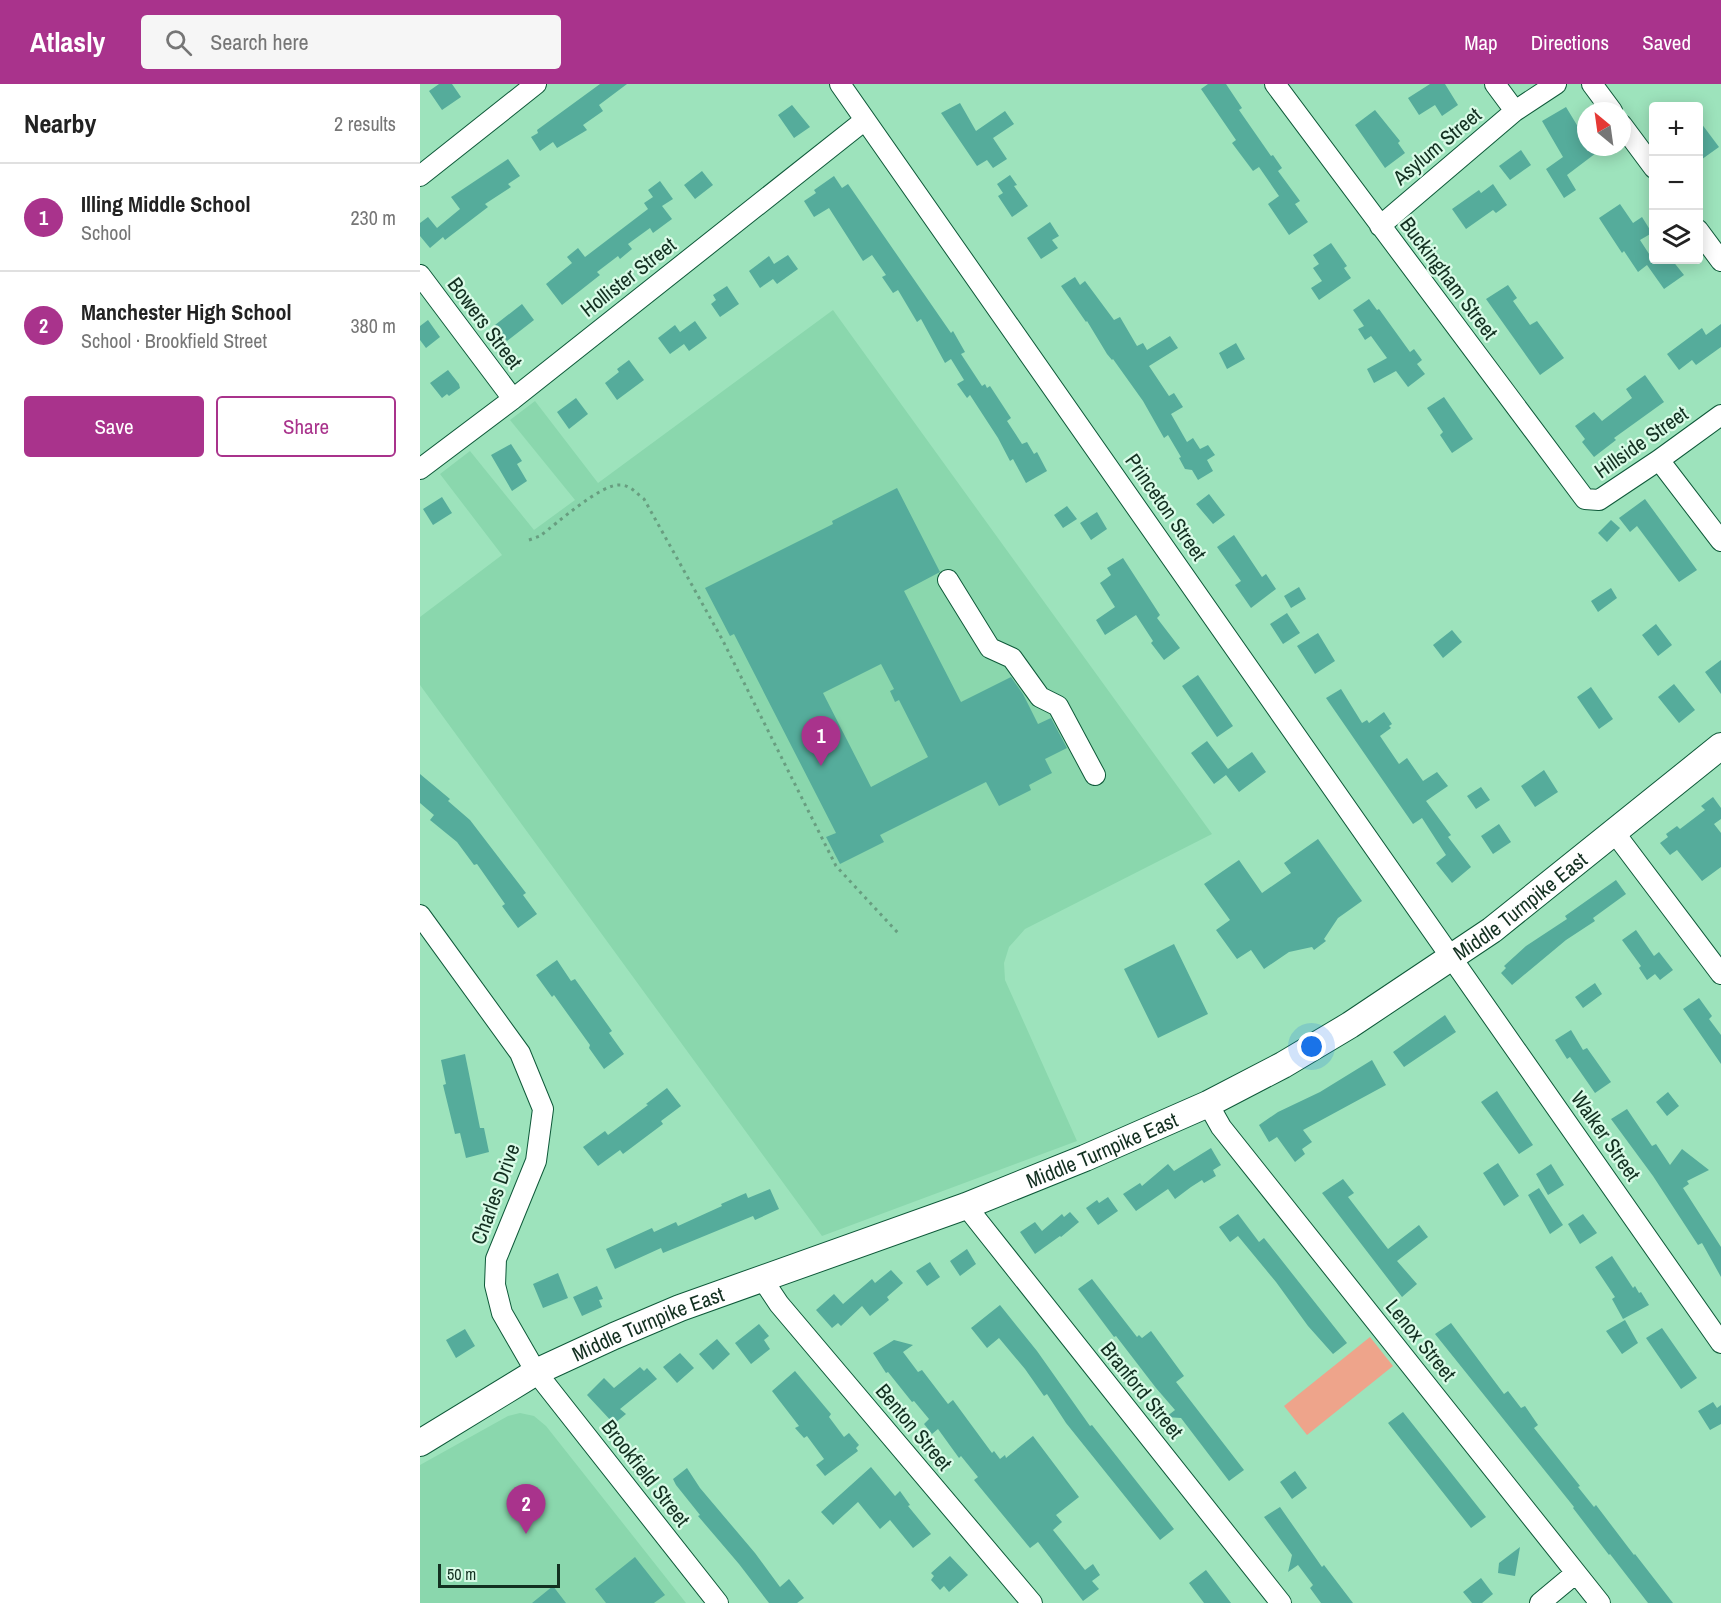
<!DOCTYPE html>
<html lang="en">
<head>
<meta charset="utf-8">
<style>
	:root { --surface:#fff; --page:#f6f6f6; --text:#222; --muted:#767676; --line:#e0e0e0; --accent:#a9338c }
	body { margin:0; font-family:"Archivo Narrow",sans-serif; background:var(--page); color:var(--text) }
	.controls { position:absolute; right:18px; top:18px; display:grid; overflow:hidden; border-radius:6px; box-shadow:0 3px 15px #0003 }
	.controls button { width:54px; height:54px; display:grid; place-items:center; padding:0; border:0; border-bottom:2px solid var(--line); background:var(--surface); color:var(--text); font:30px sans-serif }
	.compass { position:absolute; left:1157px; top:18px; width:54px; height:54px; border-radius:50%; background:var(--surface); box-shadow:0 3px 15px #0003; rotate:331deg }
	.scale { position:absolute; left:18px; bottom:15px; width:122px; box-sizing:border-box; padding-left:6px; border:3px solid #133021; border-top:0; font-size:16px; line-height:21px; white-space:nowrap; color:#133021; -webkit-text-stroke:4px #d9fbe7; paint-order:stroke }
	.you { position:absolute; left:892px; top:963px; width:21px; height:21px; margin:-15px; border:4px solid #fff; border-radius:50%; background:#1a73e8; box-shadow:0 0 0 9px #1a73e833 }
	.badge { display:grid; place-items:center; width:39px; height:39px; border-radius:50%; background:var(--accent); color:#fff; font-size:20px; font-weight:700 }
	.pin { position:absolute; translate:-50% -50px; filter:drop-shadow(0 2px 3px #0008) }
	.pin::after { content:''; position:absolute; top:32px; width:21px; height:18px; background:inherit; clip-path:polygon(0 0,100% 0,50% 100%) }
	.list { margin:0; padding:0; list-style:none }
	h2 { display:flex; justify-content:space-between; align-items:center; height:78px; margin:0; padding:0 24px; font-size:26px }
	h2 small { font-size:20px; font-weight:400; color:var(--muted) }
	.list li { display:grid; grid-template-columns:39px 1fr auto; gap:18px; align-items:center; box-sizing:border-box; height:108px; padding:0 24px; border-top:2px solid var(--line) }
	.list b { display:block; font-size:22px; white-space:nowrap }
	.list p { margin:0; font-size:20px; white-space:nowrap; color:var(--muted) }
	.list em { font-size:20px; font-style:normal; color:var(--muted) }
	.actions { display:flex; gap:12px; padding:18px 24px }
	.actions a { flex:1; padding:14px 0; border:2px solid var(--accent); border-radius:6px; text-align:center; font-size:21px; color:var(--accent) }
	.actions .main { background:var(--accent); color:#fff }
	.icon { flex:none; width:33px; height:33px; fill:none; stroke:currentColor; stroke-width:2; stroke-linecap:round; stroke-linejoin:round }
	.map { position:relative; flex:none; width:1301px; height:1519px; overflow:hidden }
	header { display:flex; align-items:center; gap:36px; box-sizing:border-box; height:84px; padding:0 30px; background:var(--accent); color:#fff }
	header strong { font-size:28px }
	nav { display:flex; gap:33px; margin-inline-start:auto; font-size:21px }
	.search { width:420px; height:54px; background:var(--page); display:flex; align-items:center; gap:15px; box-sizing:border-box; padding:0 21px; border-radius:6px; color:var(--muted); font-size:22px }
	main { display:flex }
	aside { flex:1; background:var(--surface) }
	.map>svg:first-child { display:block }
	.built { fill:#8ad7ad }
	.green { fill:#eea48b }
	.building { fill:#55ac9b; fill-rule:evenodd }
	.lines { fill:none; stroke-linecap:round; stroke-linejoin:round }
	.minor-casing { stroke:#0e5939; stroke-width:22 }
	.major-casing { stroke:#0e5939; stroke-width:28 }
	.path { stroke:#689e80; stroke-width:3; stroke-dasharray:3 4.5; stroke-linecap:butt }
	.minor { stroke:#fff; stroke-width:20 }
	.major { stroke:#fff; stroke-width:26 }
	.labels { text-anchor:middle; dominant-baseline:central; stroke-width:4.5; stroke-linejoin:round; paint-order:stroke }
	.street-label { font-size:21px; fill:#133021; stroke:#d9fbe7 }
</style>
</head>
<body>
<header>
<strong>Atlasly</strong>
<div class="search"><svg class="icon" aria-label="search" viewBox="0 0 24 24"><circle cx="10" cy="10" r="6"/><path d="M15 15l6 6"/></svg>Search here</div>
<nav><a>Map</a><a>Directions</a><a>Saved</a></nav>
</header>
<main>
<aside>
<h2>Nearby<small>2 results</small></h2>
<ul class="list">
<li><span class="badge">1</span><div><b>Illing Middle School</b><p>School</p></div><em>230 m</em></li>
<li><span class="badge">2</span><div><b>Manchester High School</b><p>School · Brookfield Street</p></div><em>380 m</em></li>
</ul>
<div class="actions"><a class="main">Save</a><a>Share</a></div>
</aside>
<div class="map">
<svg width="1301" height="1519" viewBox="0 0 1301 1519">
	<rect width="100%" height="100%" fill="#9de3bc"/>
	<path class="built" d="M413,226L792,750L605,845L589,863L584,879L585,896L657,1057L402,1152L0,601V533L82,471L20,390L50,367L114,446L155,416L90,336L115,317L178,399Z
		M100,1329L114,1332L126,1342L266,1519H0V1381L88,1332Z"/>
	<path class="green" d="M950,1253L973,1282L887,1351L864,1322Z"/>
	<path class="building" d="M19,0H32L41,13L22,26L9,7Z
		M180,0H207L179,21L183,27L163,41L167,46L137,64L133,58L120,67L111,53L118,49L117,46Z
		M788,0H806L822,24L819,26L851,72L853,71L862,84L858,87L880,117L875,120L888,138L869,151L848,120L859,112L839,83L833,87L812,59L816,56L781,5Z
		M1010,0H1025L1038,21L1022,32L1015,21L999,31L988,14Z
		M540,19L556,47L585,27L594,40L573,54L587,75L573,84L567,76L557,82L521,29Z
		M372,21L390,43L374,54L358,31Z
		M1146,23L1166,56V63H1184L1147,91L1156,106L1144,114L1126,85L1143,73L1122,37Z
		M955,26L980,57L978,59L985,69L965,84L935,41Z
		M1278,35L1299,63L1278,78Z
		M1101,66L1111,81L1090,96L1079,82Z
		M88,75L100,92L88,100L91,103L65,120L68,123L25,156L23,153L10,164L0,152V139L8,133L17,144L40,125L31,113Z
		M282,87L293,101L275,115L264,101Z
		M590,91L597,101L594,102L608,122L592,133L578,112L583,109L577,100Z
		M414,92L422,104L428,100L531,249L533,247L545,268L541,270L562,302L565,300L567,304L570,302L591,334L587,337L602,360L607,358L614,370L617,368L627,387L606,399L593,375L590,377L578,354L550,311L547,314L537,300L544,296L531,275L525,279L501,235L497,238L478,206L473,209L462,193L466,191L452,171L443,177L409,124L394,133L384,117L396,109L394,106Z
		M240,97L253,115L242,122L252,135L233,149L230,144L208,160L212,165L200,175L198,172L177,188L180,191L142,221L126,200L152,179L147,173L158,164L165,173L228,125L224,119L233,113L228,106Z
		M1073,100L1087,121L1076,129L1073,126L1046,145L1032,125L1059,106L1061,109Z
		M1200,120L1213,139L1222,133L1232,149L1220,156L1233,176H1252L1264,191L1244,205L1227,181L1218,188L1204,167L1202,169L1179,134Z
		M630,138L639,152L632,156L638,164L621,175L607,154Z
		M911,159L927,182L924,184L931,194L899,216L891,204L902,197L893,184L899,180L893,171Z
		M368,171L378,185L357,200L353,195L340,204L329,187L349,172L354,180Z
		M655,193L660,201L665,197L694,236L700,233L717,262L723,259L727,266L750,252L758,264L729,282L749,312L754,309L763,323L751,330L767,358L773,354L780,365L788,361L795,371L787,376L793,387L778,396L772,386L765,385L759,374L761,373L748,351L744,354L723,317L693,275L692,276L687,270L667,237L666,238L641,202Z
		M1088,201L1097,214L1093,217L1110,241L1117,237L1144,274L1120,291L1066,215Z
		M307,202L319,220L300,233L291,220L296,216L293,211Z
		M949,215L957,226L959,225L990,268L994,265L1002,276L997,280L1005,290L988,303L976,287L954,299L947,285L967,274L951,252L945,256L938,245L944,242L933,226Z
		M102,220L114,236L87,257L75,241Z
		M8,236L20,253L6,264L0,256V242Z
		M275,237L287,254L269,267L264,260L250,270L238,254L255,241L260,248Z
		M1301,240V263L1276,281L1272,276L1259,286L1247,270L1282,244L1286,251Z
		M816,259L825,275L807,285L799,269Z
		M209,276L224,296L197,316L185,299L199,288L197,285Z
		M28,286L39,300L40,304L29,312L27,310L22,314L10,299Z
		M1225,291L1244,318L1194,354L1196,356L1174,373L1162,358L1165,355L1155,342L1174,328L1182,337L1212,314L1206,305Z
		M1024,313L1053,355L1032,369L1020,351L1023,348L1007,324Z
		M156,314L168,330L149,345L137,328Z
		M91,360L102,377L97,380L107,397L92,407L71,371Z
		M477,404L520,488L484,507L541,618L591,593L603,610L618,640L631,634L647,664L625,675L632,689L609,701L611,706L579,722L566,698L460,751L464,758L420,780L406,753L416,749L314,550L310,552L285,504L413,440L412,437ZM461,580L474,605L470,607L475,618L479,616L508,673L451,703L403,609Z
		M789,410L805,431L793,440L776,420Z
		M22,413L32,429L13,441L3,425Z
		M1225,415L1277,486L1259,498L1217,442L1210,448L1199,434Z
		M647,422L657,435L643,444L634,431Z
		M677,428L687,445L671,456L660,439Z
		M1191,436L1200,444L1187,458L1178,449Z
		M814,451L842,493L846,490L856,505L831,524L815,501L821,497L797,463Z
		M703,474L740,531L737,534L760,564L744,576L731,559L733,557L716,531L685,551L676,536L695,523L680,499L691,491L687,484Z
		M879,503L886,515L871,524L864,512Z
		M1191,504L1197,514L1178,528L1171,517Z
		M867,529L880,549L863,560L850,540Z
		M1236,540L1252,561L1238,572L1222,551Z
		M1032,546L1042,558L1023,574L1013,561Z
		M898,549L915,577L895,590L877,562Z
		M1301,576V610L1285,588Z
		M778,591L813,642L797,653L762,602Z
		M1254,600L1275,626L1259,639L1238,613Z
		M1171,603L1193,635L1179,645L1157,613Z
		M921,605L942,639L947,636L949,639L964,628L972,640L969,642L971,644L960,652L979,680L987,674L1003,697L1017,688L1028,702L1006,717L1031,751L1028,753L1051,783L1032,799L1016,779L1026,771L1002,734L993,740L906,614Z
		M787,657L808,685L832,668L846,688L819,708L806,691L794,700L771,669Z
		M1124,686L1138,708L1115,723L1101,702Z
		M0,690L30,715L28,717L50,736L106,809L103,811L117,830L98,844L82,822L85,820L57,780L54,781L37,758L10,736L14,731L0,719Z
		M1061,703L1070,716L1056,725L1047,712Z
		M1293,713L1301,724V735L1294,740L1301,749V783L1282,797L1257,766L1250,771L1240,759L1248,753L1246,750L1257,742L1260,745L1285,726L1281,722Z
		M1079,740L1091,758L1073,770L1061,752Z
		M898,755L942,817L918,834L904,855L906,857L894,866L892,863L869,868L844,885L831,866L817,875L796,846L810,836L784,800L819,776L842,809L871,789L864,779Z
		M1196,796L1206,810L1173,834L1175,837L1146,856L1092,901L1081,889L1086,884L1084,882L1106,862L1147,835L1145,832Z
		M1216,846L1234,872L1239,868L1253,886L1240,896L1235,890L1227,896L1219,884L1221,882L1202,856Z
		M754,860L788,930L738,954L704,885Z
		M137,876L151,897L155,895L192,947L189,949L204,970L184,985L169,964L170,961L134,911L132,913L116,891Z
		M1175,899L1182,910L1163,924L1155,913Z
		M1279,914L1292,932L1289,935L1301,951V980L1263,925Z
		M1025,931L1036,948L984,983L973,968Z
		M1151,946L1163,966L1167,964L1191,998L1175,1009L1150,973L1147,975L1135,956Z
		M45,970L60,1044H64L69,1068L46,1074L40,1049L35,1050L23,1001L26,1000L21,976Z
		M952,976L966,1001L883,1046L892,1058L882,1065L885,1070L875,1078L857,1053L849,1058L839,1041L858,1028L900,1008Z
		M247,1004L261,1022L241,1037L243,1040L203,1070L200,1066L178,1082L163,1063L185,1047L188,1051L228,1021L226,1020Z
		M1077,1007L1113,1061L1099,1070L1061,1018Z
		M1248,1008L1259,1022L1247,1032L1236,1018Z
		M1207,1025L1232,1062L1236,1060L1250,1081L1262,1065L1289,1086L1267,1097L1269,1100L1263,1104L1301,1163V1193L1282,1159L1278,1161L1233,1092L1191,1035Z
		M791,1064L801,1081L793,1086L796,1092L784,1099L782,1096L771,1103L755,1115L748,1105L716,1127L703,1110L720,1099L722,1102L748,1080L754,1087Z
		M1078,1079L1099,1112L1084,1122L1063,1089Z
		M1131,1080L1144,1101L1128,1111L1116,1090Z
		M923,1095L934,1109L928,1113L968,1165L999,1141L1008,1153L977,1177L997,1200L982,1213L902,1109Z
		M1119,1104L1143,1141L1130,1150L1108,1111Z
		M350,1105L359,1125L335,1136L333,1132L243,1169L241,1164L195,1185L186,1165L232,1144L234,1148L256,1138L258,1142L302,1122L301,1120L326,1109L328,1114Z
		M688,1113L698,1127L678,1141L666,1124L677,1116L679,1119Z
		M650,1128L659,1138L641,1153L640,1152L615,1170L600,1148L615,1138L622,1147L642,1130L644,1133Z
		M818,1130L839,1158L844,1154L927,1259L913,1270L888,1242L856,1198L818,1152L810,1158L799,1143Z
		M1163,1130L1177,1149L1160,1160L1148,1140Z
		M547,1165L556,1180L540,1192L530,1177Z
		M1192,1172L1213,1204L1215,1202L1219,1209L1221,1208L1229,1221L1203,1235L1192,1215L1195,1213L1175,1183Z
		M510,1178L520,1193L507,1202L496,1187Z
		M471,1186L483,1199L467,1213L469,1216L450,1232L442,1222L421,1242L418,1239L412,1244L396,1226L414,1210L423,1220L452,1195L455,1199Z
		M138,1189L148,1214L123,1224L113,1200Z
		M672,1195L717,1253L719,1251L722,1254L731,1247L764,1292L756,1298L824,1386L809,1397L761,1334L746,1333L755,1326L736,1304L696,1252L694,1253L658,1205Z
		M177,1202L183,1215L179,1216L182,1223L162,1232L153,1213Z
		M580,1221L617,1267L670,1342L672,1341L754,1445L740,1456L646,1339L627,1310L624,1312L605,1285L579,1254L567,1264L551,1244Z
		M1205,1236L1218,1259L1202,1270L1186,1247Z
		M1031,1239L1084,1310L1088,1307L1101,1324L1105,1322L1118,1341L1114,1344L1160,1402L1158,1403L1174,1423L1176,1421L1214,1471L1215,1470L1253,1519H1228L1190,1470L1189,1471L1153,1424L1154,1423L1015,1250Z
		M339,1240L349,1252L344,1256L350,1265L331,1280L315,1259Z
		M1242,1244L1277,1294L1261,1305L1226,1254Z
		M45,1245L55,1262L36,1274L26,1256Z
		M297,1255L310,1270L293,1286L279,1270Z
		M474,1256L493,1261L483,1268L498,1288L502,1286L528,1320L533,1316L572,1369L574,1367L580,1375L585,1371L586,1374L613,1352L659,1413L636,1431L642,1438L633,1446L665,1486L673,1480L680,1491L672,1497L679,1505L663,1517L618,1458L610,1464L554,1396L558,1393L541,1372L539,1374L518,1345L512,1350L504,1340L509,1335L494,1317L492,1318L468,1288L466,1289L453,1269Z
		M260,1269L274,1284L257,1299L243,1283Z
		M220,1283L224,1287L227,1284L237,1295L200,1325L206,1330L194,1340L167,1311L184,1294L194,1304Z
		M375,1287L411,1330L409,1333L424,1353L429,1349L439,1361L436,1364L438,1367L405,1392L396,1381L404,1375L387,1352L384,1354L375,1344L379,1342L352,1307Z
		M1293,1318L1297,1324L1301,1321V1340L1290,1346L1278,1327Z
		M983,1328L1066,1433L1051,1444L968,1339Z
		M451,1383L475,1412L480,1407L490,1421L488,1422L511,1450L493,1464L470,1436L460,1445L438,1418L413,1441L401,1428Z
		M267,1384L280,1404L335,1469L360,1503L369,1495L384,1514L377,1519H349L319,1480L278,1432L280,1431L256,1401L253,1395Z
		M875,1387L887,1404L872,1415L860,1398Z
		M860,1423L902,1483L904,1481L933,1519H901L890,1504L893,1501L878,1481L868,1488L872,1471L844,1433Z
		M1100,1463L1095,1492L1078,1489L1079,1479Z
		M530,1472L548,1491L529,1508L524,1502L520,1506L511,1496L514,1492L511,1489Z
		M215,1473L245,1511L234,1519H186L175,1505Z
		M786,1486L811,1519H784L769,1499Z
		M1061,1494L1073,1510L1062,1519H1052L1043,1508Z
		M133,1502L146,1519H112Z"/>
	<g class="lines">
		<g class="minor-casing">
			<path id="minor" d="M420,0L1301,1259
				M855,0L1165,415L1179,416L1239,376L1301,331
				M1075,0L1095,27
				M1172,0L1192,27
				M1202,41L1234,84
				M0,92L116,0
				M960,142L1095,27L1136,0
				M1278,146L1301,177
				M0,191L93,315
				M1239,376L1301,457
				M0,385L93,315L445,36
				M528,496L570,564L592,574L620,613L638,622L675,691
				M1194,748L1301,890
				M0,831L100,969L123,1025L116,1077L76,1175L75,1201L82,1229L116,1288L298,1519
				M788,1020L801,1043L1180,1519
				M546,1122L861,1519
				M343,1196L359,1220L612,1519
				M1120,1519L1156,1489"/>
		</g>
		<g class="major-casing">
			<g id="major">
				<path id="s1" d="M0,1359L116,1288L194,1252L260,1224L546,1122L665,1074L788,1020L863,981L930,941L1072,846L1301,662"/>
			</g>
		</g>
		<path class="path" d="M109,456L120,452C136,440 182,399 200,401C210,401 216,409 224,415L302,555L416,782L479,850"/>
		<use href="#minor" class="minor"/>
		<use href="#major" class="major"/>
	</g>
	<g class="labels">
		<g class="street-label">
			<text transform="translate(1017 62) rotate(-40)">Asylum Street</text>
			<text transform="translate(208 193) rotate(-38)">Hollister Street</text>
			<text transform="translate(1029 194) rotate(53)">Buckingham Street</text>
			<text transform="translate(65 239) rotate(53)">Bowers Street</text>
			<text transform="translate(1221 358) rotate(-35)">Hillside Street</text>
			<text transform="translate(746 423) rotate(55)">Princeton Street</text>
			<text stroke="none"><textPath href="#s1" startOffset="1230">Middle Turnpike East</textPath></text>
			<text transform="translate(1186 1052) rotate(55)">Walker Street</text>
			<text stroke="none"><textPath href="#s1" startOffset="744">Middle Turnpike East</textPath></text>
			<text transform="translate(75 1110) rotate(-70)">Charles Drive</text>
			<text stroke="none"><textPath href="#s1" startOffset="258">Middle Turnpike East</textPath></text>
			<text transform="translate(1001 1256) rotate(51)">Lenox Street</text>
			<text transform="translate(722 1306) rotate(51)">Branford Street</text>
			<text transform="translate(494 1343) rotate(50)">Benton Street</text>
			<text transform="translate(226 1389) rotate(52)">Brookfield Street</text>
		</g>
	</g>
</svg>
<div class="controls">
<button>+</button>
<button>−</button>
<button><svg class="icon" aria-label="layers" viewBox="0 0 24 24"><path d="M12 4l9 5-9 5-9-5zM3 14l9 5 9-5"/></svg></button>
</div>
<svg class="compass" viewBox="-18 -18 36 36"><path d="M0-13l5 13h-10z" fill="#e53935"/><path d="M0 13l5-13h-10z" fill="#767676"/></svg>
<div class="scale">50 m</div>
<div class="you"></div>
<div class="pin badge" style="left:401px;top:682px">1</div>
<div class="pin badge" style="left:106px;top:1450px">2</div>
</div>
</main>
</body>
</html>
